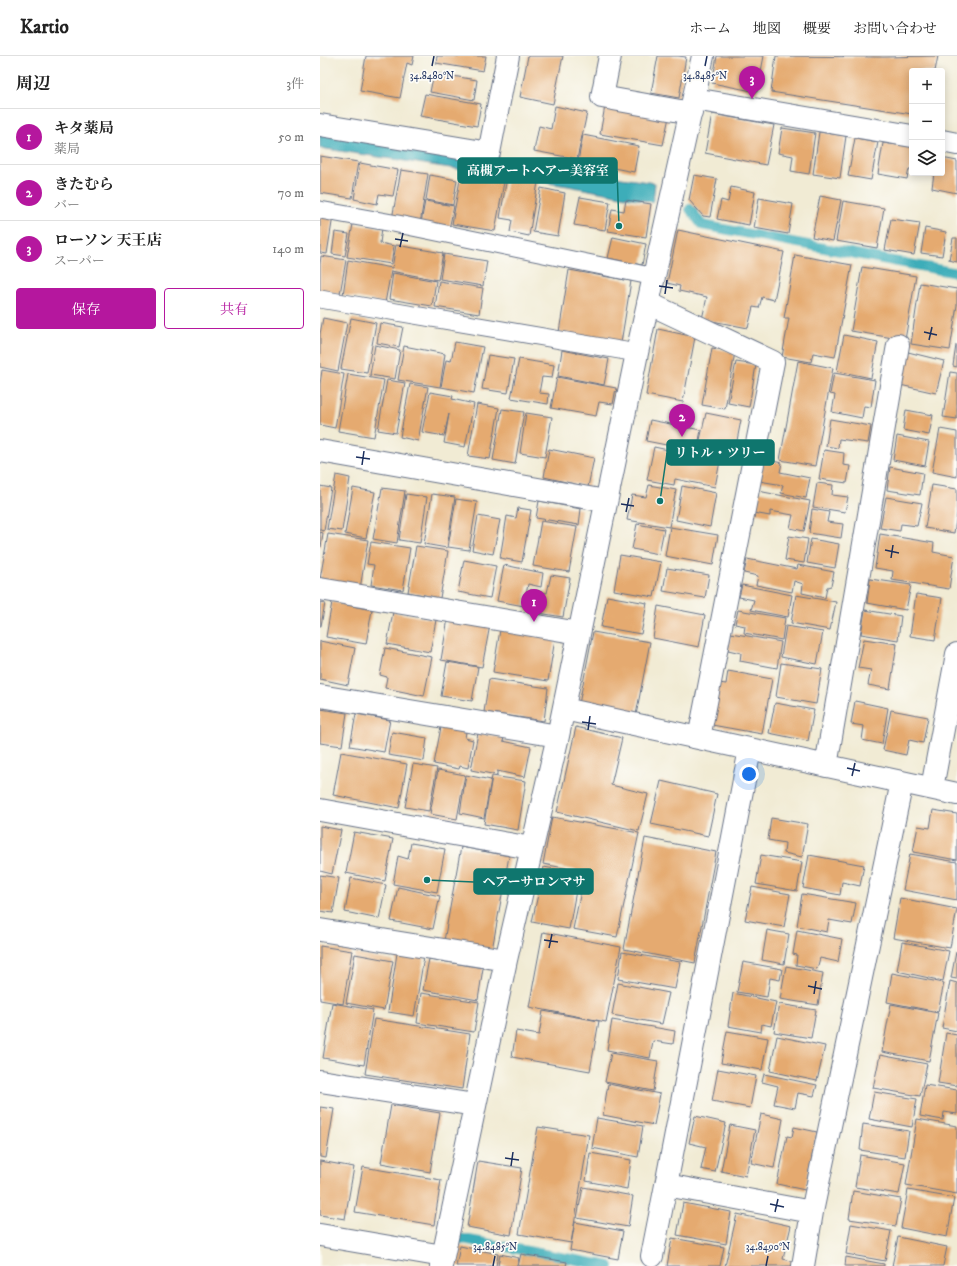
<!DOCTYPE html>
<html lang="ja">
<head>
<meta charset="utf-8">
<style>
	:root { --surface:#fff; --page:#f6f6f6; --text:#222; --muted:#767676; --line:#e0e0e0; --accent:#b5179e }
	body { margin:0; font-family:"IM FELL DW Pica","Noto Serif JP",serif; background:var(--page); color:var(--text) }
	.controls { position:absolute; right:12px; top:12px; display:grid; overflow:hidden; border-radius:4px; box-shadow:0 2px 10px #0003 }
	.controls button { width:36px; height:36px; display:grid; place-items:center; padding:0; border:0; border-bottom:1px solid var(--line); background:var(--surface); color:var(--text); font:20px sans-serif }
	.you { position:absolute; left:429px; top:718px; width:14px; height:14px; margin:-10px; border:3px solid #fff; border-radius:50%; background:#1a73e8; box-shadow:0 0 0 6px #1a73e833 }
	.badge { display:grid; place-items:center; width:26px; height:26px; border-radius:50%; background:var(--accent); color:#fff; font-size:13px; font-weight:700 }
	.pin { position:absolute; translate:-50% -33px; filter:drop-shadow(0 1px 2px #0008) }
	.pin::after { content:''; position:absolute; top:21px; width:14px; height:12px; background:inherit; clip-path:polygon(0 0,100% 0,50% 100%) }
	.list { margin:0; padding:0; list-style:none }
	h2 { display:flex; justify-content:space-between; align-items:center; height:52px; margin:0; padding:0 16px; font-size:17px }
	h2 small { font-size:13px; font-weight:400; color:var(--muted) }
	.list li { display:grid; grid-template-columns:26px 1fr auto; gap:12px; align-items:center; box-sizing:border-box; height:56px; padding:0 16px; border-top:1px solid var(--line) }
	.list b { display:block; font-size:15px; white-space:nowrap }
	.list p { margin:0; font-size:13px; white-space:nowrap; color:var(--muted) }
	.list em { font-size:13px; font-style:normal; color:var(--muted) }
	.actions { display:flex; gap:8px; padding:12px 16px }
	.actions a { flex:1; padding:9px 0; border:1px solid var(--accent); border-radius:4px; text-align:center; font-size:14px; color:var(--accent) }
	.actions .main { background:var(--accent); color:#fff }
	.icon { flex:none; width:22px; height:22px; fill:none; stroke:currentColor; stroke-width:2; stroke-linecap:round; stroke-linejoin:round }
	.map { position:relative; flex:none; width:637px; height:1210px; overflow:hidden }
	header { display:flex; align-items:center; gap:24px; box-sizing:border-box; height:56px; padding:0 20px; background:var(--surface); border-bottom:1px solid var(--line) }
	header strong { font-size:19px }
	nav { display:flex; gap:22px; margin-inline-start:auto; font-size:14px }
	main { display:flex }
	aside { flex:1; background:var(--surface) }
	.map>svg:first-child { display:block }
	.water { fill:#3dadb9; stroke:#2c6e8c }
	.lines { fill:none; stroke-linecap:round; stroke-linejoin:round }
	.stream { stroke:#3dadb9; stroke-width:10 }
	.building { fill:#e5aa70 }
	.lane-casing { stroke:#667187; stroke-width:19 }
	.street-casing { stroke:#667187; stroke-width:24 }
	.lane { stroke:#fff; stroke-width:17 }
	.street { stroke:#fff; stroke-width:22 }
	.ticks { fill:none; stroke:#1b2f5e; stroke-width:1.5 }
	.ticks-label { font-size:10px; text-anchor:middle; fill:#1b2f5e; stroke:#fdfcf7; stroke-width:3.5; stroke-linejoin:round; paint-order:stroke }
	.leader { fill:none; stroke:#0f766e; stroke-width:1.5 }
	.callout-dot { fill:#0f766e; stroke:#fdfcf7; stroke-width:1.5 }
	.callout { fill:#0f766e; stroke:#0f766e; stroke-width:1.5 }
	.callout-label { font-size:13px; text-anchor:middle; font-weight:bold; fill:#fff }
</style>
</head>
<body>
<header>
<strong>Kartio</strong>
<nav><a>ホーム</a><a>地図</a><a>概要</a><a>お問い合わせ</a></nav>
</header>
<main>
<aside>
<h2>周辺<small>3件</small></h2>
<ul class="list">
<li><span class="badge">1</span><div><b>キタ薬局</b><p>薬局</p></div><em>50 m</em></li>
<li><span class="badge">2</span><div><b>きたむら</b><p>バー</p></div><em>70 m</em></li>
<li><span class="badge">3</span><div><b>ローソン 天王店</b><p>スーパー</p></div><em>140 m</em></li>
</ul>
<div class="actions"><a class="main">保存</a><a>共有</a></div>
</aside>
<div class="map">
<svg width="637" height="1210" viewBox="0 0 637 1210">
	<rect width="100%" height="100%" fill="#fdfcf7"/>
	<filter id="ink" filterUnits="userSpaceOnUse"><feTurbulence type="fractalNoise" baseFrequency=".025" numOctaves="2"/><feDisplacementMap in="SourceGraphic" scale="8" xChannelSelector="R" yChannelSelector="G"/><feConvolveMatrix kernelMatrix="1 2 1 2 8 2 1 2 1" color-interpolation-filters="sRGB"/></filter>
	<filter id="wash" filterUnits="userSpaceOnUse"><feTurbulence type="fractalNoise" baseFrequency=".012" numOctaves="4" result="noise"/><feDisplacementMap in="SourceGraphic" scale="16" xChannelSelector="R" yChannelSelector="G"/><feGaussianBlur stdDeviation="0.9" result="paint"/><feColorMatrix in="noise" values="0 0 0 0 0 0 0 0 0 0 0 0 0 0 0 0 0 1.4 0 .05"/><feComposite in="paint" operator="in"/></filter>
	<g filter="url(#wash)">
		<rect width="100%" height="100%" fill="#f1ebd4"/>
		<path class="water" d="M0,77L335,127L333,146L248,130L0,92Z"/>
		<g class="lines">
			<path class="stream" d="M370,153L382,169L637,217
				M127,1180L289,1210"/>
		</g>
		<g id="blocks">
			<path class="building" d="M46,0H94L92,9L87,7L80,42L40,35Z
				M117,0H166L163,15L116,7Z
				M208,0H243L233,48L200,41Z
				M338,0H358L366,1L359,42L331,37Z
				M397,0H444L437,36L392,27Z
				M456,0L564,1L618,0L615,15H592V58L451,36Z
				M114,17L157,24L154,44L110,36Z
				M105,38L161,48L157,70L100,60Z
				M235,50L267,57L257,103L214,95L219,70L231,73Z
				M285,50L349,61L343,89L280,78Z
				M392,58L454,69L446,109L385,97Z
				M462,72L495,77L489,118L471,115L473,100L458,97Z
				M499,76L526,80L520,122L493,118Z
				M263,79L319,90L314,116L258,105Z
				M535,82L558,86L551,124L528,120Z
				M563,87L592,91V113H589L587,123L558,118Z
				M0,100L38,106L32,142L0,137Z
				M622,102L637,105V137L612,132L614,117H622Z
				M40,107L78,114L73,140L59,138L57,148L34,143Z
				M81,114L108,118L100,168L72,163Z
				M141,118L184,126L175,175L132,168Z
				M110,119L137,124L133,149L106,144Z
				M374,119L397,123L390,161L383,160L369,144Z
				M187,121L218,126L209,180L190,176L192,164L180,162Z
				M411,131L435,136L429,169L397,163L401,144L408,146Z
				M221,132L245,137L238,180L213,176Z
				M500,140L521,144L513,185L492,181Z
				M260,141L290,146L285,174L254,169Z
				M439,142L473,148L468,178L434,172Z
				M306,144L331,148L326,181L288,175L292,153L304,155Z
				M105,145L134,150L129,173L101,167Z
				M523,145L564,152L557,192L516,185Z
				M0,158L13,160L7,198L0,197Z
				M571,163L600,167L594,199L565,194Z
				M33,168L62,172L60,187L74,190L71,208L27,201Z
				M605,172L626,176L622,200L601,197Z
				M358,174L464,196L454,244L442,241L439,252L433,251L428,272L382,263L387,241L359,235L360,230L347,227Z
				M15,176L29,178L25,200L12,198Z
				M293,181L326,188L322,209L288,202Z
				M633,182H637V206L629,204Z
				M76,189L123,197L118,224L71,215L65,247L23,239L28,204L72,212Z
				M124,198L167,205L163,230L120,223Z
				M475,199L532,209L515,301L493,297L491,306L462,301L469,262H464Z
				M1,200L26,204L20,238L0,235V208Z
				M542,211L596,220L585,284L531,275Z
				M249,214L311,225L301,287L239,276Z
				M73,217L116,225L112,250L69,243Z
				M119,225L163,232L159,258L115,251Z
				M600,227L637,233V249L630,294L591,288Z
				M3,262L27,267L18,315L0,311V278Z
				M31,262L56,267L47,317L21,313Z
				M60,267L83,271L79,291L57,287Z
				M338,273L375,281L363,346L326,339Z
				M524,279L558,286L551,322L517,315Z
				M135,286L163,291L154,337L121,331L126,304L131,305Z
				M55,289L80,294L75,323L50,319Z
				M636,289H637V311L633,310Z
				M84,290L125,298L120,331L78,324Z
				M392,292L415,296L405,353L382,349Z
				M242,294L289,303L284,329L238,320Z
				M588,296L624,305L616,337L580,329Z
				M168,299L194,303L188,337L162,333Z
				M199,303L234,309L232,322L222,321L219,337L229,338L228,348L191,342Z
				M478,305L513,312L495,410L460,404Z
				M416,306L436,309L429,351L408,347Z
				M2,314L24,318L15,372L0,369V328Z
				M630,316L637,317V363L623,361Z
				M514,317L555,324L551,351L544,350L542,362L512,356L515,339L510,338Z
				M28,318L64,324L54,381L18,375Z
				M237,321L296,332L293,348L279,346L276,360L231,352Z
				M67,324L85,327L76,377L58,374Z
				M90,328L108,331L98,385L80,381Z
				M110,336L133,340L132,343L154,348L145,391L124,387L129,358L124,380L102,376Z
				M157,348L179,352L170,403L148,400Z
				M182,353L204,356L195,408L173,404Z
				M586,354L613,359L609,379L583,374Z
				M206,357L232,361L225,401L200,397Z
				M386,357L421,364L414,400L378,393Z
				M510,363L551,370L548,387L519,383L518,392L506,390Z
				M330,364L381,374L377,395L326,385Z
				M620,373L637,376V421L612,416Z
				M577,380L609,386L605,410L573,404Z
				M334,391L400,405L395,431L355,423L354,429L327,424Z
				M229,393L274,402L268,431L224,421Z
				M504,394L524,397L523,409L530,410L527,427L499,423Z
				M444,403L462,407L460,416L490,422L486,442L461,437L463,429L439,425Z
				M570,411L603,417L600,439L567,434Z
				M16,419L30,422L22,475L7,473Z
				M497,427L513,429L512,439L528,441L525,456L493,451Z
				M329,429L356,434L349,471L307,464L312,439L326,441Z
				M612,429L637,433V458L634,477L605,472Z
				M0,430L11,432L4,475L0,474Z
				M362,430L396,437L390,471L356,464Z
				M33,432L55,436L46,482L25,478Z
				M62,432L85,435L77,487L53,483Z
				M438,435L490,445L484,475L470,472L473,459L450,455V460L433,457Z
				M86,438L107,441L100,487L79,484Z
				M112,438L135,441L127,492L104,488Z
				M566,441L602,447L597,470L581,468L580,475L560,472Z
				M136,443L157,446L149,494L128,491Z
				M219,445L261,453L259,469L216,462Z
				M198,452L211,454L202,506L180,502L187,460L196,462Z
				M492,453L509,456L507,466L523,468L521,482L489,477Z
				M158,460L180,464L173,498L152,494Z
				M221,465L257,471L249,516L213,510Z
				M317,468L344,473L339,498L312,493Z
				M350,471L398,479L393,509L345,500Z
				M0,476L3,477L1,491H0Z
				M8,478L48,484L40,533L0,523Z
				M560,478L614,487L613,496L634,500L629,533L572,524L573,515L555,512Z
				M469,480L488,483L484,507L465,504Z
				M491,483L519,488L515,512L487,507Z
				M51,486L90,492L83,534L51,529L54,509L47,508Z
				M96,490L128,495L120,542L88,536Z
				M300,499L341,506L334,541L294,534Z
				M427,503L477,513L478,509L514,516L511,530L507,531L505,542L482,537L483,528L474,525L472,536L436,529L438,520L424,517Z
				M144,504L176,510L170,542L138,536Z
				M184,509L223,517L221,531L208,528L204,550L177,545Z
				M347,512L389,519L385,542L343,535Z
				M231,519L250,522L243,561L207,555L210,534L227,537Z
				M550,523L591,529L586,554L547,547Z
				M422,529L472,539L468,561L431,554L434,544L419,541Z
				M596,538L622,542L615,584L590,580Z
				M476,539L516,546L510,574L471,567Z
				M287,540L327,547L321,578L281,571Z
				M0,546L5,547L1,570H0Z
				M12,546L52,554L46,588L6,581Z
				M338,550L385,559L379,591L333,582Z
				M418,554L465,562L462,584L424,577L425,570L415,568Z
				M545,554L581,560L578,584L541,578Z
				M73,556L116,564L110,596L67,588Z
				M128,562L170,569L162,611L121,604Z
				M466,570L503,576L497,608L461,601Z
				M180,574L235,583L228,625L173,616Z
				M273,576L330,586L316,659L259,648Z
				M411,577L461,586L457,612L420,605L421,597L408,594Z
				M544,583L577,588L570,633L548,629L551,614L538,612Z
				M0,585L35,592L28,629L0,623Z
				M65,592L112,601L104,640L65,632L67,621L60,619Z
				M127,606L158,611L152,645L121,640Z
				M461,607L502,613L496,648L456,641Z
				M408,615L452,623L442,678L392,669L399,627L406,628Z
				M169,623L228,632L224,665L164,656Z
				M535,645L568,652L562,688L542,684L544,670L531,668Z
				M455,647L494,654L488,685L449,677Z
				M0,653L27,657L22,690L0,687Z
				M571,654L608,661L603,687L589,684L586,699L563,694Z
				M36,658L70,664L64,696L30,690Z
				M121,671L146,676L145,682L153,684L148,712L140,710L139,713L114,708Z
				M256,671L302,682L291,729L328,738L319,775L237,756Z
				M72,676L107,682L104,705L68,699Z
				M158,677L184,682L183,685L211,691L205,721L177,715V719L151,714Z
				M21,696L87,708L79,752L13,739Z
				M93,708L117,712L109,755L85,751Z
				M118,714L145,719L137,763L110,758Z
				M146,719L171,724L164,762L140,757Z
				M172,720L206,725L198,774L164,768Z
				M341,725L397,738L388,780L331,768Z
				M613,754L637,758V804L593,796L598,770L610,772Z
				M232,761L319,777L297,881L253,873L265,816L223,808Z
				M451,762L488,768L482,801L464,797L465,787L448,784Z
				M0,770L21,774L12,818L0,815Z
				M34,776L73,783L65,825L26,817Z
				M325,782L396,796L375,907L304,893Z
				M91,787L125,793L117,836L73,828L78,800L88,803Z
				M141,791L189,800L172,894L124,885Z
				M590,798L637,806V844L583,834Z
				M441,799L482,806L477,835L436,828Z
				M489,799L544,809L540,830L522,826L520,839L483,832Z
				M224,811L259,818L249,873L212,866Z
				M0,819L19,822L13,857L0,855Z
				M31,822L66,829L59,863L25,856Z
				M78,831L120,840L113,873L71,865Z
				M432,831L470,838L464,871L425,864Z
				M482,838L536,847L532,868L509,864L507,876L477,870Z
				M580,842L637,853L630,892L573,882Z
				M447,874L469,878L464,908L442,904Z
				M477,874L522,883L518,906L500,902L497,913L476,909L477,899L473,898Z
				M223,876L301,891L286,966L209,951Z
				M582,886L629,895L623,925L577,915Z
				M0,890L32,895L23,948L0,944Z
				M302,896L360,906L355,933L298,923Z
				M636,896H637V923L631,922Z
				M77,897L104,901L94,960L68,956Z
				M35,898L73,905L64,954L26,947Z
				M109,903L163,912L158,944L103,934Z
				M423,906L462,913L460,924L450,922L447,941L417,936Z
				M466,910L503,917L498,949L460,943Z
				M572,917L624,927L618,956L567,946Z
				M630,925L637,927V975L622,972Z
				M298,927L349,937L342,968L292,959Z
				M101,937L159,946L154,976L97,967Z
				M413,937L456,946L451,970L442,968L441,976L408,970Z
				M12,947L53,954L44,1009L3,1002Z
				M459,948L496,954L491,982L454,976Z
				M571,948L618,957L609,1005L562,996Z
				M223,955L279,965L270,1015L192,1001L196,975L219,979Z
				M54,963L150,978L142,1033L45,1018Z
				M292,964L355,975L353,988L333,985L330,1002L287,994Z
				M407,975L448,982L442,1014L401,1007Z
				M626,977L637,979V1030L618,1027Z
				M457,980L505,990L497,1025L450,1015Z
				M291,997L338,1005L333,1035L285,1026Z
				M560,999L607,1008L600,1040L553,1032Z
				M398,1013L436,1020L430,1052L392,1045Z
				M444,1018L497,1029L494,1040L478,1037L475,1052L454,1048L458,1030L442,1026Z
				M288,1028L340,1038L334,1069L283,1059Z
				M605,1029L637,1034V1058L624,1056L623,1064L600,1060Z
				M554,1036L597,1043L592,1071L549,1063Z
				M71,1049L120,1057L110,1116L61,1107Z
				M0,1051L14,1053L6,1102L0,1101Z
				M441,1058L463,1063L454,1112L431,1107Z
				M375,1060L406,1067L395,1116L381,1113L386,1091L369,1087Z
				M277,1062L323,1070L318,1101L272,1092Z
				M597,1063L637,1070V1138L586,1129Z
				M543,1068L589,1075L585,1101L540,1094Z
				M410,1069L435,1074L426,1120L401,1115Z
				M218,1071L269,1079L251,1187L199,1178Z
				M474,1071L497,1076L485,1134L457,1128L467,1080L472,1081Z
				M270,1097L311,1104L307,1133L266,1125Z
				M540,1099L585,1107L579,1138L535,1131Z
				M0,1105L34,1111L25,1163L0,1159Z
				M158,1105L202,1112L191,1179L147,1171Z
				M43,1111L121,1124L114,1169L35,1156Z
				M263,1131L313,1140L308,1171L257,1162Z
				M588,1134L634,1142L627,1181L581,1172Z
				M533,1135L581,1143L576,1170L529,1163Z
				M363,1147L411,1156L406,1188L357,1179Z
				M417,1158L471,1170L463,1203L475,1206L474,1210H405Z
				M255,1166L303,1175L298,1203L250,1194Z
				M531,1168L571,1175L565,1205L526,1198Z
				M578,1181L627,1191L623,1210H572Z
				M352,1182L404,1191L400,1210H347Z
				M140,1190L178,1198L176,1210H136Z
				M180,1198L199,1202L197,1210H178Z
				M201,1198L247,1206L246,1210H198Z
				M526,1201L564,1208V1210H525Z"/>
		</g>
	</g>
	<g filter="url(#ink)">
		<use href="#blocks" fill-opacity="0" stroke="#667187" stroke-width="1"/>
		<g class="lines">
			<g class="lane-casing">
				<path id="lane" d="M0,154L78,168L335,221
					M0,243L317,297"/>
			</g>
			<g class="street-casing">
				<path id="street" d="M290,0L282,41L371,57
					M374,43L592,80
					M0,69L169,97L188,0
					M622,85L637,88
					M328,247L453,306L379,682
					M0,395L286,445
					M0,533L259,577
					M0,640L238,680
					M244,653L637,738
					M430,693L346,1129L492,1156L582,726
					M506,710L578,289
					M612,732L637,598
					M0,754L211,792
					M0,874L186,904
					M0,1025L155,1049
					M0,1179L123,1200
					M332,1200L346,1129
					M121,1210L186,904L238,680L317,297L383,0
					M483,1210L492,1156"/>
			</g>
			<use href="#lane" class="lane"/>
			<use href="#street" class="street"/>
		</g>
	</g>
	<path class="ticks" d="M112,10L114,0M385,10L387,0M75,183L88,185M80,191L83,177M339,230L353,232M345,238L347,224M604,276L617,279M609,284L612,271M36,401L50,403M42,409L44,395M301,448L314,450M306,456L309,442M565,494L579,497M571,502L573,489M262,666L276,668M268,674L270,660M527,712L540,715M532,720L535,707M224,884L238,886M229,892L232,878M488,930L502,933M494,938L496,925M185,1102L199,1104M191,1110L193,1096M450,1148L464,1151M455,1156L458,1143M173,1210L175,1200M446,1210L448,1200"/>
	<g class="ticks-label">
		<text x="112" y="23">34.8480°N</text>
		<text x="385" y="23">34.8485°N</text>
		<text x="175" y="1194">34.8485°N</text>
		<text x="448" y="1194">34.8490°N</text>
	</g>
	<path class="leader" d="M299 170L297 115M340 445L347 397M107 824L154 826"/>
	<g class="callout-dot">
		<circle cx="299" cy="170" r="4"/>
		<circle cx="340" cy="445" r="4"/>
		<circle cx="107" cy="824" r="4"/>
	</g>
	<g class="callout">
		<rect x="138" y="102" width="159" height="25" rx="4"/>
		<rect x="347" y="384" width="107" height="25" rx="4"/>
		<rect x="154" y="813" width="119" height="25" rx="4"/>
	</g>
	<g class="callout-label">
		<text x="218" y="119">高槻アートヘアー美容室</text>
		<text x="400" y="401">リトル・ツリー</text>
		<text x="214" y="830">ヘアーサロンマサ</text>
	</g>
</svg>
<div class="controls">
<button>+</button>
<button>−</button>
<button><svg class="icon" aria-label="layers" viewBox="0 0 24 24"><path d="M12 4l9 5-9 5-9-5zM3 14l9 5 9-5"/></svg></button>
</div>
<div class="you"></div>
<div class="pin badge" style="left:214px;top:566px">1</div>
<div class="pin badge" style="left:362px;top:381px">2</div>
<div class="pin badge" style="left:432px;top:43px">3</div>
</div>
</main>
</body>
</html>
